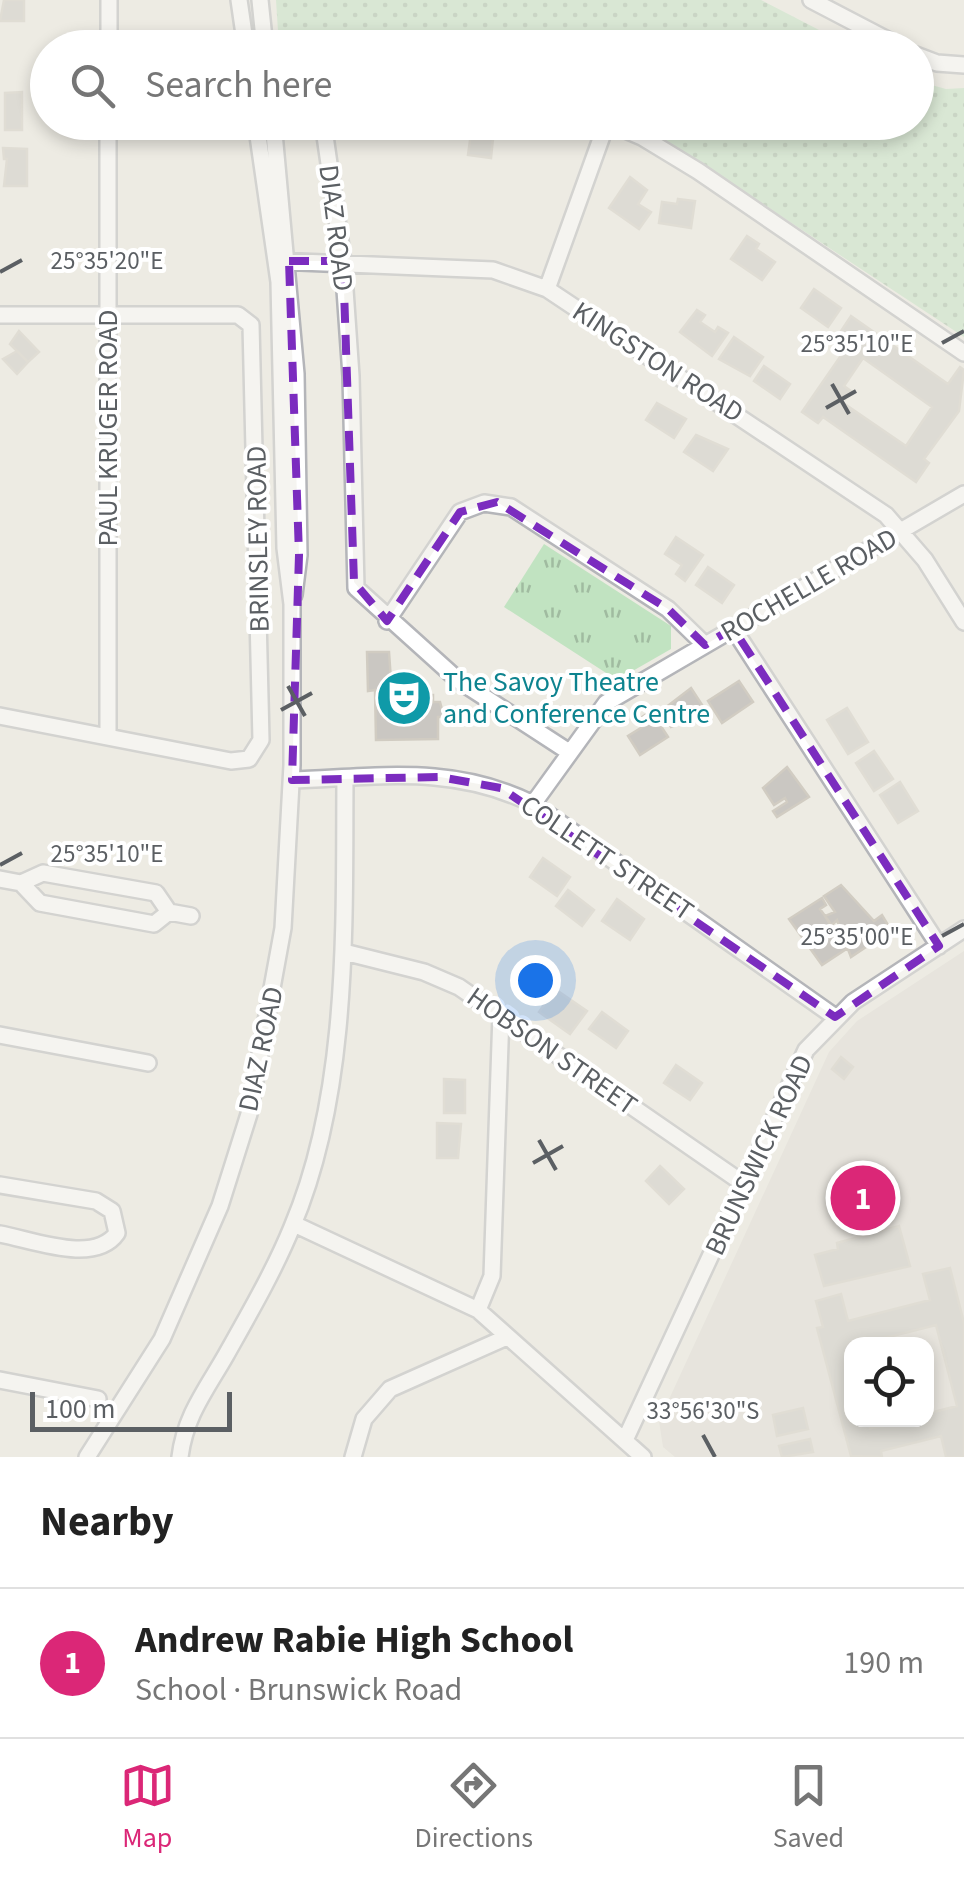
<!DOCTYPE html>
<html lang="en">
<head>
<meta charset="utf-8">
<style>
	:root { --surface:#fff; --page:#f2f2f2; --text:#222; --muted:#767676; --line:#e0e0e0; --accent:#db2777 }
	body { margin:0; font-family:"Source Sans 3",sans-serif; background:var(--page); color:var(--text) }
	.controls { position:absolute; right:30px; bottom:30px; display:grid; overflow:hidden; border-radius:20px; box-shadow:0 5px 15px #0003 }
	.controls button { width:90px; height:90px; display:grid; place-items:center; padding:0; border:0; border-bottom:2px solid var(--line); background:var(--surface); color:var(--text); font:50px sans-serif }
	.scale { position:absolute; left:30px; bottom:25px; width:202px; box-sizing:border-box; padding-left:10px; border:5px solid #5b5f63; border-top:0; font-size:28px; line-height:35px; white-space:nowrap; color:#5b5f63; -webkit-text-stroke:8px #fff; paint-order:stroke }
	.you { position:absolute; left:535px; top:980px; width:35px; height:35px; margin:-25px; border:8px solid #fff; border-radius:50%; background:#1a73e8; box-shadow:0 0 0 15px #1a73e833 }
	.badge { display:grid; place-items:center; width:65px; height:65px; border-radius:50%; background:var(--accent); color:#fff; font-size:32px; font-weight:700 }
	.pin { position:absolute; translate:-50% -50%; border:5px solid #fff; box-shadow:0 2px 10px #0006 }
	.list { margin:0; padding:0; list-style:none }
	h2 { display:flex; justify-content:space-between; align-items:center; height:130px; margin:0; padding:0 40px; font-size:42px }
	h2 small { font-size:32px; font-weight:400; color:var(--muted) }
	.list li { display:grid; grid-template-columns:65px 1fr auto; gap:30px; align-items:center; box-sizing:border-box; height:150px; padding:0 40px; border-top:2px solid var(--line) }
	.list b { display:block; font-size:38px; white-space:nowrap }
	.list p { margin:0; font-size:32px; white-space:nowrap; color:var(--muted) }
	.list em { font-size:32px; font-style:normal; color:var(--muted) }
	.icon { flex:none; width:55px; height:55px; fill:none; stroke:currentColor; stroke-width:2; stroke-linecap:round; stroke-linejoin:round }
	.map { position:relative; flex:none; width:964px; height:1457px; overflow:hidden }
	.search { position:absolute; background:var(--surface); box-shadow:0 5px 15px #0003; left:30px; right:30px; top:30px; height:110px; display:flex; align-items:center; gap:25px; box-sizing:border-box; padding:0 35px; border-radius:55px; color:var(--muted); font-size:38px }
	.sheet { height:280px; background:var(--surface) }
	nav { display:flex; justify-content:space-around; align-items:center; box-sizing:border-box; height:140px; border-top:2px solid var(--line); background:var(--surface); font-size:28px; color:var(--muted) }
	nav a { display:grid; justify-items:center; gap:5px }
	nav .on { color:var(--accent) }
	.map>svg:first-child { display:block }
	.education { fill:#e0dcd4; fill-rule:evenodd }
	.grass { fill:url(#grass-dots) }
	.park { fill:url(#park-tufts) }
	.building { fill:#cac7c2; stroke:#d1ccc2; stroke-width:2.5; fill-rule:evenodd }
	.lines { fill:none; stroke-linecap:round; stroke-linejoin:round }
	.minor-casing { stroke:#b4b5b9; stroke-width:20 }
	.minor { stroke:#fff; stroke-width:15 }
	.marked { fill:none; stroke:#7b2cbf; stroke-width:8; stroke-dasharray:20 12; stroke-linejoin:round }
	.ticks { fill:none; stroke:#5b5f63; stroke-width:4 }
	.labels { text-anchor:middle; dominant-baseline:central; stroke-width:8; stroke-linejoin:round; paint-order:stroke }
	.street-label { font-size:28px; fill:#5b5f63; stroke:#fff }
	.culture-label { font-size:28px; fill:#0d838f; stroke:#fff; text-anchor:start }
	.ticks-label { font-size:25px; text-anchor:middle; fill:#5b5f63; stroke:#fff; stroke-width:8; stroke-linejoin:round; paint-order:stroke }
</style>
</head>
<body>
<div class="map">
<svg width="964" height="1457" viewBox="0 0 964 1457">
	<defs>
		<pattern id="grass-dots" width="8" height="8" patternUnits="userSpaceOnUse" patternTransform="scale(2.5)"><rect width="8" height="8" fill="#c1e3c1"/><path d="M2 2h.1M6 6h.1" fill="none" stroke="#a0bba0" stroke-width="1.8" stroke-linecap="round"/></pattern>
		<pattern id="park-tufts" width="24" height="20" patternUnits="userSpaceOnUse" patternTransform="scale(2.5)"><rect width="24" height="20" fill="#c1e3c1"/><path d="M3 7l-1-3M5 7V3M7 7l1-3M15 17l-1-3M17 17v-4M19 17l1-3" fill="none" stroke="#a0bba0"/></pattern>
	</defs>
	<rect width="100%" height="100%" fill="#edebe3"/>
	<path class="education" d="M964,951V1457H675L663,1447L659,1421L829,1052L857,1021ZM852,1344H926V1420H852Z"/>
	<path class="grass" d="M276,0H761L852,47H279Z
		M917,81L946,89L964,88V337L640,123L916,122Z"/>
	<path class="park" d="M544,544L671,626V649L617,680L504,607Z"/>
	<path class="building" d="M4,0H24V21H0Z
		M22,92V130H5V93Z
		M472,126L494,129L491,158L468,155Z
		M3,148L27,149V186H4L7,159H4Z
		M630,177L647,190L638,204L651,212L639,229L609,208Z
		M678,199L695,201L691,228L659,223L662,202L677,204Z
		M747,236L759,244L756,249L775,262L762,280L731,259Z
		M814,289L841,308L828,327L801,308Z
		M697,310L705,315L700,322L715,332L718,327L728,333L712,356L680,332Z
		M851,316L948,384L960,367L964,370L959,411L924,459L929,463L916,482L823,417L818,423L802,412L851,341L839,334ZM863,358L932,407L906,446L836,398L838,394L845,399L851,391L844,386Z
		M19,331L39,352L28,362L10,344Z
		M734,337L763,357L750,376L719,359Z
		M17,351L28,362L17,374L3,359Z
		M764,366L790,384L780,399L754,381Z
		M657,403L686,419L674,438L646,420Z
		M696,435L728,449L713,471L684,452Z
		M676,537L703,555L685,581L676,574L682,565L665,554Z
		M708,567L734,585L722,603L696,585Z
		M367,652H389L392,695H433V702H440L444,717H438V739L376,740L375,690L368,691Z
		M739,681L753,702L722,723L708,701Z
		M691,688L706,711L671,727L661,711Z
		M847,708L868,742L848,754L827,720Z
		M651,711L668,737L640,755L628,736L644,726L639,719Z
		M874,751L893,779L874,791L856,763Z
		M787,767L809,797L777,817L773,811L787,802L785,798L774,805L763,788Z
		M900,782L918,811L898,823L880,795Z
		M543,858L570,877L557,896L530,877Z
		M841,885L874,921L882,915L888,925L880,927L887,934L871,944L864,942L866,947L851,957L837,920L831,926L825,916L835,912L824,896Z
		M568,890L594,910L582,926L556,906Z
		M822,898L826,905L820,909L848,948L822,965L789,919Z
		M617,899L644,919L630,940L602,921Z
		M555,989L587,1011L570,1034L539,1012Z
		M602,1012L628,1031L616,1048L589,1029Z
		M841,1057L853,1067L844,1079L832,1069Z
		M676,1065L702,1083L690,1100L664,1083Z
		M444,1079L465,1080V1113H444Z
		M437,1123L461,1124L458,1158H437Z
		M660,1166L684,1189L669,1204L646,1181Z
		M899,1226L910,1266L824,1286L815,1255L838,1249L837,1243Z
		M950,1268L964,1323V1457H946L941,1436L881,1451L882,1457L851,1456L817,1328L823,1327L816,1301L841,1294L848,1321L930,1300L923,1274ZM936,1325L957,1406L926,1414V1420L870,1428L868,1420H852L849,1347Z
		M803,1408L808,1429L777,1436L773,1415Z
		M810,1439L813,1452L782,1457L779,1446Z"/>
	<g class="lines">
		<g class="minor-casing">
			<path id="minor" d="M239,0L246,48
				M260,0L265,48
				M811,0L903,48
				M109,48V0
				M916,55L937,63L964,65
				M273,122L296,374L299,555L294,595
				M323,122L343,261L351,376L356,588L458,680L569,752
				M607,122L642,137L698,171L964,353
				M276,261L493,270L547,289L886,515L925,560L964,622
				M547,289L607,122
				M0,315H238L251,325L261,740L249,759L231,761L0,716
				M387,621L460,512L484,503L511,507L668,609L705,645
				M733,628L939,946
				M108,734V122
				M292,780C378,777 453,764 533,804L835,1017
				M533,804L606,703L964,494
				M0,879L21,883L43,873L156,893L169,912
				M21,883L40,903L154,924L169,912
				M169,912L191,916
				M344,952L424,972L459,987L744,1184
				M0,1035L148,1063
				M0,1185L96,1201L112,1211L117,1233C95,1265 33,1240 0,1234
				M294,1224L478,1310L643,1457
				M478,1310L492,1276L501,1014
				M0,1380L98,1399
				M625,1440L806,1050L853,1002L964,929
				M87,1457L162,1339L220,1206L249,1114L283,928L292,765V604L285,548L279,282L256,122
				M180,1457C185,1416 206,1390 226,1355C249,1314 274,1271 292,1227C350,1091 344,923 345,778
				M353,1457L364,1419L390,1389L507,1337"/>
		</g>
		<use href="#minor" class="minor"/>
	</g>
	<path d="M0 0H964V1457H0ZM289,261H343L354,582L387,621L460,512L497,502L668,609L705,645L733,628L939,946L835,1017L501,788L440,777L292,780L299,555Z" fill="#edebe3" fill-opacity=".55" fill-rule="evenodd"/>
	<path class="marked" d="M289,261H343L354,582L387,621L460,512L497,502L668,609L705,645L733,628L939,946L835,1017L501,788L440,777L292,780L299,555Z"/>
	<path class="ticks" d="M0,272L22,260M942,343L964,331M832,384L849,414M826,408L856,391M288,686L305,716M281,710L312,693M0,865L22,853M942,936L964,924M539,1140L556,1170M533,1163L563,1146M703,1435L715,1457"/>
	<defs>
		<g id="theatre-disc" transform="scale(2.875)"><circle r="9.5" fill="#0f9aa8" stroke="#fff"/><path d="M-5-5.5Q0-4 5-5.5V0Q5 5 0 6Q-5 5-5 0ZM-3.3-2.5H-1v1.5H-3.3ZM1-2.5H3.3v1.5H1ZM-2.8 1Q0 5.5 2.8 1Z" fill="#fff"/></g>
	</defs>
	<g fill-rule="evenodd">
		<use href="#theatre-disc" x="404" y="698"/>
	</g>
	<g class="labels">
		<g class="street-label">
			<text transform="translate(336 228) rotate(83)">DIAZ ROAD</text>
			<text transform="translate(658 362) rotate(33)">KINGSTON ROAD</text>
			<text transform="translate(108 428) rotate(-90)">PAUL KRUGER ROAD</text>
			<text transform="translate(258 539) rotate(-91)">BRINSLEY ROAD</text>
			<text transform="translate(809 585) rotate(-30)">ROCHELLE ROAD</text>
			<text transform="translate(607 858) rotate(34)">COLLETT STREET</text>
			<text transform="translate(261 1049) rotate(-78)">DIAZ ROAD</text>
			<text transform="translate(552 1051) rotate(35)">HOBSON STREET</text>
			<text transform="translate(759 1155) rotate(-65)">BRUNSWICK ROAD</text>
		</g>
		<g class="culture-label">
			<text x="443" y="682">The Savoy Theatre<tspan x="443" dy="32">and Conference Centre</tspan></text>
		</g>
	</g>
	<g class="ticks-label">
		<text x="107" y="269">25°35'20"E</text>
		<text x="857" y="352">25°35'10"E</text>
		<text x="107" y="862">25°35'10"E</text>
		<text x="857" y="945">25°35'00"E</text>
		<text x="703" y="1419">33°56'30"S</text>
	</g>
</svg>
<div class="controls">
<button><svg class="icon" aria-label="locate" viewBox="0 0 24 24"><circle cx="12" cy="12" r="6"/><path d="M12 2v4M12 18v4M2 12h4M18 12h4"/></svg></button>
</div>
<div class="scale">100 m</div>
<div class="you"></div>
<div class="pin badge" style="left:863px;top:1198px">1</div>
<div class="search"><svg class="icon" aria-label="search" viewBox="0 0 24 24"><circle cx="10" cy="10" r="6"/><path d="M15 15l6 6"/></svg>Search here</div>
</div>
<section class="sheet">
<h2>Nearby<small></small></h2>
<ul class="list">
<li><span class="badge">1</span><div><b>Andrew Rabie High School</b><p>School · Brunswick Road</p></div><em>190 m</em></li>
</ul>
</section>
<nav>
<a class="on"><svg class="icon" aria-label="map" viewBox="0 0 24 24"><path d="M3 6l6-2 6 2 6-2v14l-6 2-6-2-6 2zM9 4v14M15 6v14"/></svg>Map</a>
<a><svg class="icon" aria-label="directions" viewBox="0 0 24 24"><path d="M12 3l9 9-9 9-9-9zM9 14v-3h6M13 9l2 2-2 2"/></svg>Directions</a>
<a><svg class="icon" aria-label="saved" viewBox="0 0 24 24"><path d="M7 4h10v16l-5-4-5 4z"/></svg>Saved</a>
</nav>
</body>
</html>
